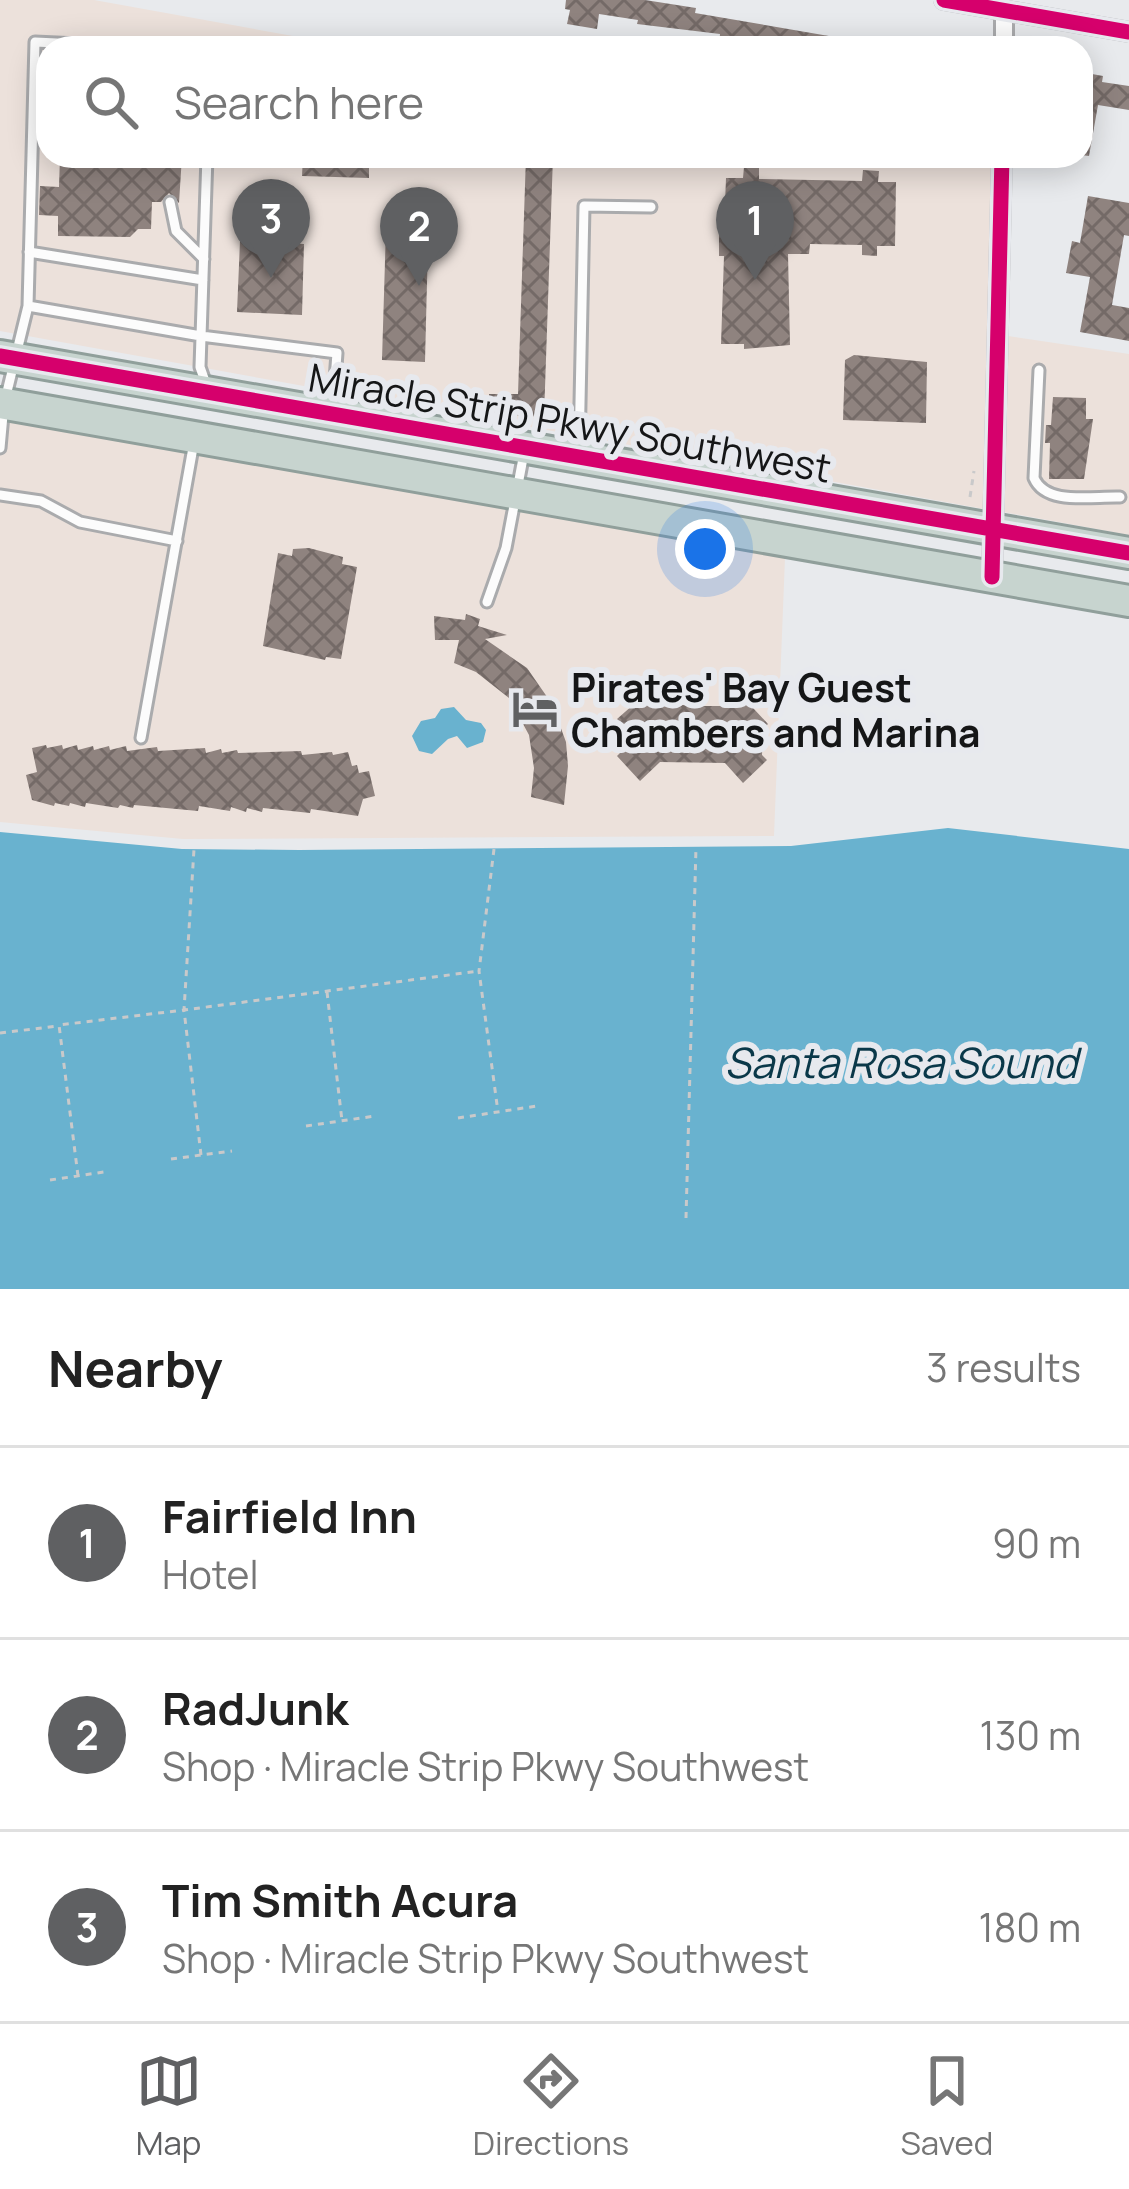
<!DOCTYPE html>
<html lang="en">
<head>
<meta charset="utf-8">
<style>
	:root { --surface:#fff; --page:#f6f6f6; --text:#222; --muted:#767676; --line:#e0e0e0; --accent:#5f6062 }
	body { margin:0; font-family:Manrope,sans-serif; background:var(--page); color:var(--text) }
	.you { position:absolute; left:705px; top:549px; width:42px; height:42px; margin:-30px; border:9px solid #fff; border-radius:50%; background:#1a73e8; box-shadow:0 0 0 18px #1a73e833 }
	.badge { display:grid; place-items:center; width:78px; height:78px; border-radius:50%; background:var(--accent); color:#fff; font-size:39px; font-weight:700 }
	.pin { position:absolute; translate:-50% -99px; filter:drop-shadow(0 3px 6px #0008) }
	.pin::after { content:''; position:absolute; top:63px; width:42px; height:36px; background:inherit; clip-path:polygon(0 0,100% 0,50% 100%) }
	.list { margin:0; padding:0; list-style:none }
	h2 { display:flex; justify-content:space-between; align-items:center; height:156px; margin:0; padding:0 48px; font-size:51px }
	h2 small { font-size:39px; font-weight:400; color:var(--muted) }
	.list li { display:grid; grid-template-columns:78px 1fr auto; gap:36px; align-items:center; box-sizing:border-box; height:192px; padding:0 48px; border-top:3px solid var(--line) }
	.list b { display:block; font-size:45px; white-space:nowrap }
	.list p { margin:0; font-size:39px; white-space:nowrap; color:var(--muted) }
	.list em { font-size:39px; font-style:normal; color:var(--muted) }
	.icon { flex:none; width:66px; height:66px; fill:none; stroke:currentColor; stroke-width:2; stroke-linecap:round; stroke-linejoin:round }
	.map { position:relative; flex:none; width:1129px; height:1289px; overflow:hidden }
	.search { position:absolute; background:var(--surface); box-shadow:0 6px 30px #0003; left:36px; right:36px; top:36px; height:132px; display:flex; align-items:center; gap:30px; box-sizing:border-box; padding:0 42px; border-radius:36px; color:var(--muted); font-size:45px }
	.sheet { height:732px; background:var(--surface) }
	nav { display:flex; justify-content:space-around; align-items:center; box-sizing:border-box; height:168px; border-top:3px solid var(--line); background:var(--surface); font-size:33px; color:var(--muted) }
	nav a { display:grid; justify-items:center; gap:6px }
	nav .on { color:var(--accent) }
	.map>svg:first-child { display:block }
	.commercial { fill:#ece1db }
	.water { fill:#69b2cf }
	.building { fill:url(#building-cross-hatch) }
	.lines { fill:none; stroke-linecap:round; stroke-linejoin:round }
	.lane-casing { stroke:#aaabad; stroke-width:15 }
	.street-casing { stroke:#aaabad; stroke-width:22 }
	.highway-casing { stroke:#909f9b; stroke-width:36 }
	.path { stroke:#c9c9ca; stroke-width:3; stroke-dasharray:6 6; stroke-linecap:butt }
	.lane { stroke:#fcfcfc; stroke-width:9 }
	.street { stroke:#fcfcfc; stroke-width:16 }
	.highway { stroke:#c7d4cf; stroke-width:30 }
	.cycleway-casing { stroke:#e7e9ee; stroke-width:22 }
	.cycleway { stroke:#d6006c; stroke-width:15 }
	.labels { text-anchor:middle; dominant-baseline:central; stroke-width:12; stroke-linejoin:round; paint-order:stroke }
	.street-label { font-size:39px; fill:#151617; stroke:#e7e9ee }
	.poi-label { font-size:39px; font-weight:bold; fill:#151617; stroke:#e7e9ee; text-anchor:start }
	.water-label { font-size:42px; font-style:italic; fill:#0a3849; stroke:#e7e9ee }
</style>
</head>
<body>
<div class="map">
<svg width="1129" height="1289" viewBox="0 0 1129 1289">
	<defs>
		<pattern id="building-cross-hatch" width="8" height="8" patternUnits="userSpaceOnUse" patternTransform="scale(3)"><rect width="8" height="8" fill="#8f837f"/><path d="M0 0l8 8M0 8l8-8" fill="none" stroke="#746a67"/></pattern>
	</defs>
	<rect width="100%" height="100%" fill="#e8eaed"/>
	<path class="commercial" d="M0,0H94L359,48H48V156H941L992,165L984,509L0,331Z
		M1008,336L1129,354V535L1003,512Z
		M0,420L785,558L774,836L183,839L0,822Z"/>
	<path class="water" d="M454,707L466,720L481,723L486,730L483,742L467,748L457,736L448,739L432,754L419,751L412,736L421,721L435,718L441,709Z
		M948,828L1129,849V1289H0V832L182,849L299,850L791,846Z"/>
	<path class="building" d="M566,0H645L696,8L695,13L852,40V48H739L719,45L720,34L637,24L638,20L599,14L597,29L567,24L570,10L565,9Z
		M1081,72L1103,76L1102,82L1129,86V110L1098,105L1089,156L1081,155Z
		M60,156H182L179,203L169,193L161,202H152L151,229H138L130,237L58,236V216L39,215L40,186L59,187Z
		M303,156H369V178L302,176Z
		M526,156H553L544,417L489,414V394H518Z
		M744,167L759,168V179L862,181L863,170L879,171L878,182H896L895,246H877V256L862,255V245L810,244L809,254H788L790,345L744,349V344H721L724,256H719V231H724L726,178H743Z
		M1088,196L1129,203V236L1124,235L1112,305L1129,308V341L1080,332L1090,277L1066,273L1072,241L1080,243Z
		M386,228H404L403,242L428,243L425,362L382,360Z
		M240,241L304,244L302,315L237,312Z
		M854,355L927,362L926,423L843,420L845,360Z
		M1053,397L1086,398V419H1093L1084,479H1049L1050,443H1045L1046,425H1051Z
		M309,548L343,557L342,564L357,567L341,659L326,657L325,660L263,646L278,553L292,556L293,549Z
		M466,614L480,619L478,626L507,635L485,639L527,668L552,704L566,742L568,766L564,805L531,797L534,768L529,735L509,698L476,672L454,663L459,640H435L434,616L465,620Z
		M650,690L663,705H685V700H703V706H724L739,693L768,724L763,729L762,755L767,760L743,783L725,763L660,762L640,781L617,756L621,752L622,724L617,719Z
		M46,745L47,748L62,745L63,749L77,745L78,750L93,746L94,750L109,746L110,750L126,746L127,751L157,747L158,751L205,748L206,753L221,749L222,753L237,750L238,753L301,751L302,755L332,752L333,755L348,752L352,766L357,765L359,773L369,771L375,796L363,799L358,816L311,809L310,813L263,808L262,812L247,808L246,812L231,807L230,811L199,806L198,811L134,805L133,808L120,805L118,808L86,803L85,807L70,803L69,806L55,803L54,806L32,800L26,775L37,772L32,748Z"/>
	<g class="lines">
		<g class="lane-casing">
			<path id="lane" d="M170,202L176,231L204,259
				M29,252L203,280
				M28,306L201,336L337,353L333,407
				M1039,370L1034,478C1046,506 1092,496 1120,497
				M207,387L200,367L207,156
				M0,448L4,404L28,306L35,42L164,48
				M579,452L584,206L651,207
				M0,495L41,501L80,522L177,541
				M487,602L506,548L524,453
				M141,738L194,442"/>
		</g>
		<g class="street-casing">
			<path id="street" d="M944,0L1129,32
				M1004,48V10
				M992,577L1002,156"/>
		</g>
		<g class="highway-casing">
			<path id="highway" d="M0,356L1129,553
				M0,403L1129,601"/>
		</g>
		<path class="path" d="M970,497L974,471
			M494,849L479,971L498,1112
			M327,992L342,1121
			M0,1033L58,1026
			M458,1118L537,1106
			M306,1126L375,1116
			M201,1155L184,1010L479,971
			M171,1159L232,1151
			M78,1176L59,1025L184,1010L194,849
			M50,1180L104,1172
			M686,1218L696,847"/>
		<use href="#lane" class="lane"/>
		<use href="#street" class="street"/>
		<use href="#highway" class="highway"/>
		<g class="cycleway-casing">
			<path id="cycleway" d="M944,0L1129,32
				M0,356L1129,553
				M992,577L1002,156"/>
		</g>
		<use href="#cycleway" class="cycleway"/>
	</g>
	<defs>
		<g id="hotel-bare" transform="scale(3.6)"><path d="M-6-4.5h1.5V1H6V5H4.5V3h-9V5H-6ZM-4 0a1.8 1.8 0 1 1 3.6 0ZM.5 0V-2.5h3Q6-2.5 6 0Z" fill="#5f6062" stroke="#e7e9ee" stroke-width="2.5" paint-order="stroke"/></g>
	</defs>
	<g fill-rule="evenodd">
		<use href="#hotel-bare" x="535" y="709"/>
	</g>
	<g class="labels">
		<g class="street-label">
			<text transform="translate(570 422) rotate(10)">Miracle Strip Pkwy Southwest</text>
		</g>
		<g class="poi-label">
			<text x="571" y="687">Pirates' Bay Guest<tspan x="571" dy="45">Chambers and Marina</tspan></text>
		</g>
		<g class="water-label">
			<text x="901" y="1062">Santa Rosa Sound</text>
		</g>
	</g>
</svg>
<div class="you"></div>
<div class="pin badge" style="left:755px;top:280px">1</div>
<div class="pin badge" style="left:419px;top:286px">2</div>
<div class="pin badge" style="left:271px;top:278px">3</div>
<div class="search"><svg class="icon" aria-label="search" viewBox="0 0 24 24"><circle cx="10" cy="10" r="6"/><path d="M15 15l6 6"/></svg>Search here</div>
</div>
<section class="sheet">
<h2>Nearby<small>3 results</small></h2>
<ul class="list">
<li><span class="badge">1</span><div><b>Fairfield Inn</b><p>Hotel</p></div><em>90 m</em></li>
<li><span class="badge">2</span><div><b>RadJunk</b><p>Shop · Miracle Strip Pkwy Southwest</p></div><em>130 m</em></li>
<li><span class="badge">3</span><div><b>Tim Smith Acura</b><p>Shop · Miracle Strip Pkwy Southwest</p></div><em>180 m</em></li>
</ul>
</section>
<nav>
<a class="on"><svg class="icon" aria-label="map" viewBox="0 0 24 24"><path d="M3 6l6-2 6 2 6-2v14l-6 2-6-2-6 2zM9 4v14M15 6v14"/></svg>Map</a>
<a><svg class="icon" aria-label="directions" viewBox="0 0 24 24"><path d="M12 3l9 9-9 9-9-9zM9 14v-3h6M13 9l2 2-2 2"/></svg>Directions</a>
<a><svg class="icon" aria-label="saved" viewBox="0 0 24 24"><path d="M7 4h10v16l-5-4-5 4z"/></svg>Saved</a>
</nav>
</body>
</html>
